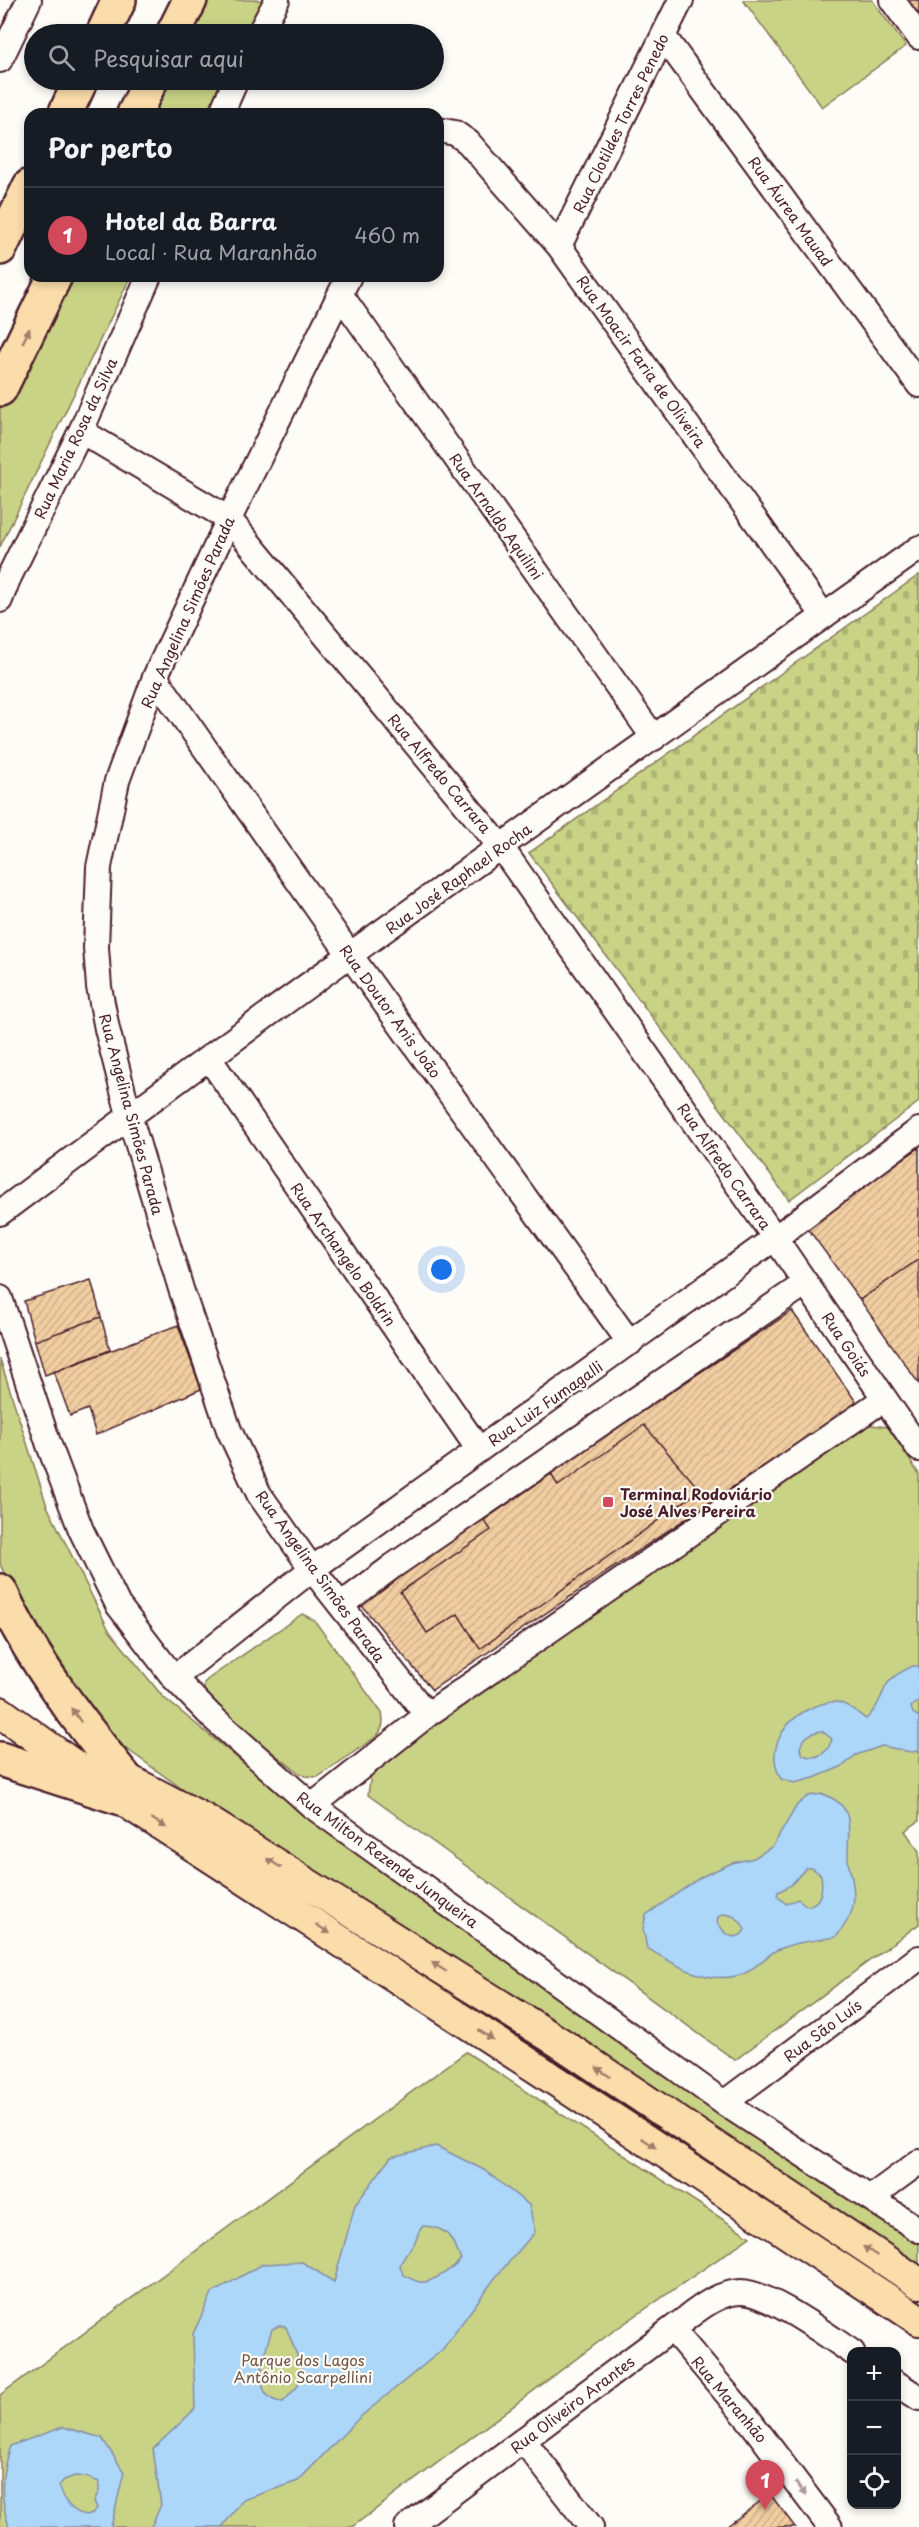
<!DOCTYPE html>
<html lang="pt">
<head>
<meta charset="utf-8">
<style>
	:root { --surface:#171b24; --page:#20242c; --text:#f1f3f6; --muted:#9ea1a6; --line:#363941; --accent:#d1495b }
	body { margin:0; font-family:"Playpen Sans",sans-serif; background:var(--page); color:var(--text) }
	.controls { position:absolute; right:18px; bottom:18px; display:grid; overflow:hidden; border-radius:12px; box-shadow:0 3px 9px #0003 }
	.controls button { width:54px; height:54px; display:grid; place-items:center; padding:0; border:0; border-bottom:2px solid var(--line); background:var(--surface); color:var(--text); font:30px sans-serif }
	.you { position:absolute; left:442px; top:1270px; width:21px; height:21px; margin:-15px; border:4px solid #fff; border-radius:50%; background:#1a73e8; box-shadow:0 0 0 9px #1a73e833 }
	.badge { display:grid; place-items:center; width:39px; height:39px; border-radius:50%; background:var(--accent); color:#fff; font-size:20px; font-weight:700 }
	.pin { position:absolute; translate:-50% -50px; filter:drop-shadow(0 2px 3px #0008) }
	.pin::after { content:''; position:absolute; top:32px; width:21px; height:18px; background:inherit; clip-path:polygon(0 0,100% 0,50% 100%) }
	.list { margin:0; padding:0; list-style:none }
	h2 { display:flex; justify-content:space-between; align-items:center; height:78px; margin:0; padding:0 24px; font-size:26px }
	h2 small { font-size:20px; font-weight:400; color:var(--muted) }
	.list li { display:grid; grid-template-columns:39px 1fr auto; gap:18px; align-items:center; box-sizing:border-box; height:96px; padding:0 24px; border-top:2px solid var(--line) }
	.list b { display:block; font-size:22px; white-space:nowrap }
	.list p { margin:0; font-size:20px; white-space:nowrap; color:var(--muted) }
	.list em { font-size:20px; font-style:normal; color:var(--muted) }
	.icon { flex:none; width:33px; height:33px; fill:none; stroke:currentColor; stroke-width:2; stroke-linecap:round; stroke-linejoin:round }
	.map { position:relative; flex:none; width:919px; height:2527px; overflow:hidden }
	.search { position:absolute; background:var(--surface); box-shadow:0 3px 9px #0003; left:24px; top:24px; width:420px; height:66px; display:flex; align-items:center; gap:15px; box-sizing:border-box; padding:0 21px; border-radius:33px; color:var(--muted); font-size:22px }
	.panel { position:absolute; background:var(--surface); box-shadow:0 3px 9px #0003; left:24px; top:108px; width:420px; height:174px; border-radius:18px }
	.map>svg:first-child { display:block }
	.cemetery { fill:url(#cemetery-stones); stroke:#897958; stroke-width:1.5 }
	.green { fill:#c8d386; stroke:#897958; stroke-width:1.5 }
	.water { fill:#acd7f8; stroke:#858da6; stroke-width:1.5; fill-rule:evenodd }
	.building { fill:url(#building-hatch); stroke:#4a1f2b; stroke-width:1.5 }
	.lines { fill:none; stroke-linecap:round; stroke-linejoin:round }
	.minor-casing { stroke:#4a1f2b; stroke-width:28 }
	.major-casing { stroke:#4a1f2b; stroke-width:34 }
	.highway-casing { stroke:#4a1f2b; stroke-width:38 }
	.minor { stroke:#fdfcf7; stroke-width:24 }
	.major { stroke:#fbddab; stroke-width:30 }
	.highway { stroke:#fbddab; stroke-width:33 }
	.oneway { fill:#a27e6b }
	.oneway2 { fill:#ac999b }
	.poi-dot { fill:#d1495b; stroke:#fdfcf7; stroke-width:2 }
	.labels { text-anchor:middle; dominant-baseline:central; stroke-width:4.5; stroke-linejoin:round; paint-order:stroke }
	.street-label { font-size:15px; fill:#4a1f2b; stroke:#fdfcf7 }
	.poi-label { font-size:15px; font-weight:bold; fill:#4a1f2b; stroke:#fdfcf7; text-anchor:start }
	.park-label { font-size:15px; fill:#705546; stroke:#fdfcf7 }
</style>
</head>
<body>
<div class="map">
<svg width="919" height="2527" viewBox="0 0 919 2527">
	<defs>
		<pattern id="cemetery-stones" width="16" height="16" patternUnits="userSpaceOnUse" patternTransform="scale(1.5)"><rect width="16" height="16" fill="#c8d386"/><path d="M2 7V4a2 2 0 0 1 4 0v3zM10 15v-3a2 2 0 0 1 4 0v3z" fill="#adb574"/></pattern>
		<pattern id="building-hatch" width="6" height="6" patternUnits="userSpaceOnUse" patternTransform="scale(1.5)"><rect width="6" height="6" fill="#f1cea1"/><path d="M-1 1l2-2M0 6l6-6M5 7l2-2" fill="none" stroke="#d0b08b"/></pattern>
	</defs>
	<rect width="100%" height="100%" fill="#fdfcf7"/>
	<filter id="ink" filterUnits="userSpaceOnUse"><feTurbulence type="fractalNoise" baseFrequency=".0167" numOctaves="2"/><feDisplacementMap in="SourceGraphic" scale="12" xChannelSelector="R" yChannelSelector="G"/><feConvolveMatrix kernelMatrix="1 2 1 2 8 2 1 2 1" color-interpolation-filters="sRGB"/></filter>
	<g filter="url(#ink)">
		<path class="cemetery" d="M919,575V1102L789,1200L529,853Z"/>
		<path class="green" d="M203,0H268L250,34H185Z
			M743,0H872L906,46L822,107Z
			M163,80H227L210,114H146Z
			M65,276H131L0,547V407Z
			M0,1359L47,1506L109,1630L163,1697L305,1813L694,2093L919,2242V2272L192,1796L124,1747L79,1704L13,1594L0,1564Z
			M863,1424L888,1427L919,1474V1821L905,1831L919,1851V1924L735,2060L368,1795L372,1766Z
			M302,1614L314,1620L382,1713C384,1723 383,1728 377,1736L318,1777L305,1776L299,1773L205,1700L204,1683L208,1679Z
			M466,2052L750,2237L612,2332L352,2527H0V2395Z"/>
		<path class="water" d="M913,1666H919V1700L911,1707L913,1713L919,1717V1751L911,1752L882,1746L856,1755L843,1766L814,1778L795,1783L781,1779C765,1750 783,1721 811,1708C818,1705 826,1702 834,1702C846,1702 856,1712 866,1719C877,1709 880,1699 886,1686C892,1676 903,1671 913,1666ZM822,1731L832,1739C828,1753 817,1761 803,1755L800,1748C803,1737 812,1732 822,1731Z
			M823,1794C856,1806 848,1827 848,1855C847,1862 850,1870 852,1878C857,1905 853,1915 836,1937C817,1940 794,1942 777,1950C765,1956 753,1971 743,1974C708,1986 676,1966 647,1948L643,1929L646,1915L701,1877L732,1863L754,1858L773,1846L797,1805L808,1796ZM806,1868H812L821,1875C823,1888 822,1903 807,1906L798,1899L786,1904L777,1896L778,1892L791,1885ZM723,1914C735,1915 740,1919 745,1930L741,1935L733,1937L725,1933L717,1922L718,1917Z
			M436,2146L484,2170L529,2205L535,2232L495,2278L442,2350L359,2418L298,2481L243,2500L222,2527H151L161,2505L153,2449L195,2409L193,2334L212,2293L263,2264L302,2262L334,2282L355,2205L391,2157ZM423,2226C449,2227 451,2238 461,2259C456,2267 431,2283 422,2282C415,2282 408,2277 403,2274L400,2266C403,2255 412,2249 416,2240C418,2234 418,2231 423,2226ZM279,2326L286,2327L303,2371L297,2387L283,2402C247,2400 266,2348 272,2329Z
			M63,2427L102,2438L124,2472L111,2527H9C0,2498 0,2475 10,2446ZM75,2476L86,2477L99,2482V2491L94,2501L97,2508C85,2527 60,2501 59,2486L64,2480Z"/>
		<path class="building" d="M899,0H919V27Z
			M919,1148V1259L860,1300L806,1226Z
			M919,1259V1384L860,1300Z
			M91,1280L101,1317L35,1341L24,1301Z
			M792,1311L857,1403L432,1690L358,1601Z
			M101,1317L110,1350L45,1375L35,1341Z
			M178,1325L201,1389L96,1435L88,1409L70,1416L54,1372Z
			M644,1425L700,1490L480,1649L458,1614L427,1633L400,1592L491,1530L484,1520L551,1474L558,1486Z
			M770,2494L795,2527H726Z"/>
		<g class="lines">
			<g class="minor-casing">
				<path id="minor" d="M892,0L919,37
					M259,34L277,0
					M664,37L919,385
					M0,60L29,0
					M221,114L236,80
					M438,130L455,133L468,142L559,246L824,616
					M559,246L681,0
					M349,276L229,519L155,677L117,781L99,867L96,948L99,987L107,1029L129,1115L181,1289L229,1430L259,1494L312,1569L427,1715
					M340,294L654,738
					M81,431L229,519L501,847L775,1238L919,1449
					M0,600L8,579L81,431L149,276
					M155,677L350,955L630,1343
					M209,1058L479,1450
					M0,1213C302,985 611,768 919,548
					M0,1298L49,1445L81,1530L118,1605L174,1678L211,1716L312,1806L724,2103L919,2230
					M341,1605L393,1566L806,1283
					M174,1678L312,1569L775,1238L919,1130
					M312,1806L427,1715L884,1399
					M724,2103L919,1958
					M870,2198L919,2162
					M672,2329L750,2421L830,2527
					M896,2383L919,2398
					M524,2441L591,2527
					M407,2527L672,2329C692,2315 715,2292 741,2292C768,2292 828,2336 852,2352"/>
			</g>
			<g class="major-casing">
				<path id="major" d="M0,1712L118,1797L541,2071L919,2320
					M104,1767L204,1819L562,2044L919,2283"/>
			</g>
			<g class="highway-casing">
				<path id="highway" d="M103,34L119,0
					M173,34L190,0
					M65,114L81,80
					M134,114L151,80
					M0,248L30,186
					M0,389L55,276
					M0,1591C31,1659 78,1720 125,1778
					M0,1759L118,1797"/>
			</g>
			<use href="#minor" class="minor"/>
			<use href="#major" class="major"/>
			<use href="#highway" class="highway"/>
		</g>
		<defs><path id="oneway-solid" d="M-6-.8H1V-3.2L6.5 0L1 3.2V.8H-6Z" transform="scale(1.5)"/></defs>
		<g class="oneway">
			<use href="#oneway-solid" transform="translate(26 336) rotate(-64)"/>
			<use href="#oneway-solid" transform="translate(76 1715) rotate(-125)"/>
			<use href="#oneway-solid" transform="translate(159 1823) rotate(32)"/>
			<use href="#oneway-solid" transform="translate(274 1863) rotate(-147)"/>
			<use href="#oneway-solid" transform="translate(323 1929) rotate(33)"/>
			<use href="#oneway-solid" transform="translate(439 1967) rotate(-148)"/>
			<use href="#oneway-solid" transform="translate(486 2035) rotate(33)"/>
			<use href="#oneway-solid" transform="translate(603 2072) rotate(-146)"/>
			<use href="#oneway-solid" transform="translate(649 2143) rotate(34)"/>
			<use href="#oneway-solid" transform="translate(870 2251) rotate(-147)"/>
		</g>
		<use class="oneway2" href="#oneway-solid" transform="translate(801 2489) rotate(53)"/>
	</g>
	<rect class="poi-dot" x="602" y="1496" width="12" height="12" rx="3"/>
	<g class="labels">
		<g class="street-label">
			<text transform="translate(620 123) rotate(-64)">Rua Clotildes Torres Penedo</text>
			<text transform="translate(791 211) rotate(54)">Rua Áurea Mauad</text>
			<text transform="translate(642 361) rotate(54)">Rua Moacir Faria de Oliveira</text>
			<text transform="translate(75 438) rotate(-65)">Rua Maria Rosa da Silva</text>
			<text transform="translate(497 516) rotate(55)">Rua Arnaldo Aquilini</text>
			<text transform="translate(187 612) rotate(-66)">Rua Angelina Simões Parada</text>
			<text transform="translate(440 773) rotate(50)">Rua Alfredo Carrara</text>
			<text transform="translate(458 878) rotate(-36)">Rua José Raphael Rocha</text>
			<text transform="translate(391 1011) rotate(54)">Rua Doutor Anis João</text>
			<text transform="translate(132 1114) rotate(75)">Rua Angelina Simões Parada</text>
			<text transform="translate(725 1166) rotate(55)">Rua Alfredo Carrara</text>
			<text transform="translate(344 1254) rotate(55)">Rua Archangelo Boldrin</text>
			<text transform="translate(847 1344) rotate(56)">Rua Goiás</text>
			<text transform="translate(545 1403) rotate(-35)">Rua Luiz Fumagalli</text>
			<text transform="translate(321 1576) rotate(54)">Rua Angelina Simões Parada</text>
			<text transform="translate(388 1859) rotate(36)">Rua Milton Rezende Junqueira</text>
			<text transform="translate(822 2030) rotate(-37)">Rua São Luís</text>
			<text transform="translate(730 2399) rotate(50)">Rua Maranhão</text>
			<text transform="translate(572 2404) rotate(-37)">Rua Oliveiro Arantes</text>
		</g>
		<g class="poi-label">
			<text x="620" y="1493">Terminal Rodoviário<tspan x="620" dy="17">José Alves Pereira</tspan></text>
		</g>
		<g class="park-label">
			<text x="303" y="2359">Parque dos Lagos<tspan x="303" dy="17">Antônio Scarpellini</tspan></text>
		</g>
	</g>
</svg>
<div class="controls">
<button>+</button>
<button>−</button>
<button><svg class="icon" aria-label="locate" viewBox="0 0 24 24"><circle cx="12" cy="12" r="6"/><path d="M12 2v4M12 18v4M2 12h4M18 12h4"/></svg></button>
</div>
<div class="you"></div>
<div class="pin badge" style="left:765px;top:2510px">1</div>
<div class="search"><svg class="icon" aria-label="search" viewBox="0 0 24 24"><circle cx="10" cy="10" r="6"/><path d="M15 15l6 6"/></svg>Pesquisar aqui</div>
<section class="panel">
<h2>Por perto<small></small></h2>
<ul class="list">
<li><span class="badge">1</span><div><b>Hotel da Barra</b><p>Local · Rua Maranhão</p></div><em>460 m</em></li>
</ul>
</section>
</div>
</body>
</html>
